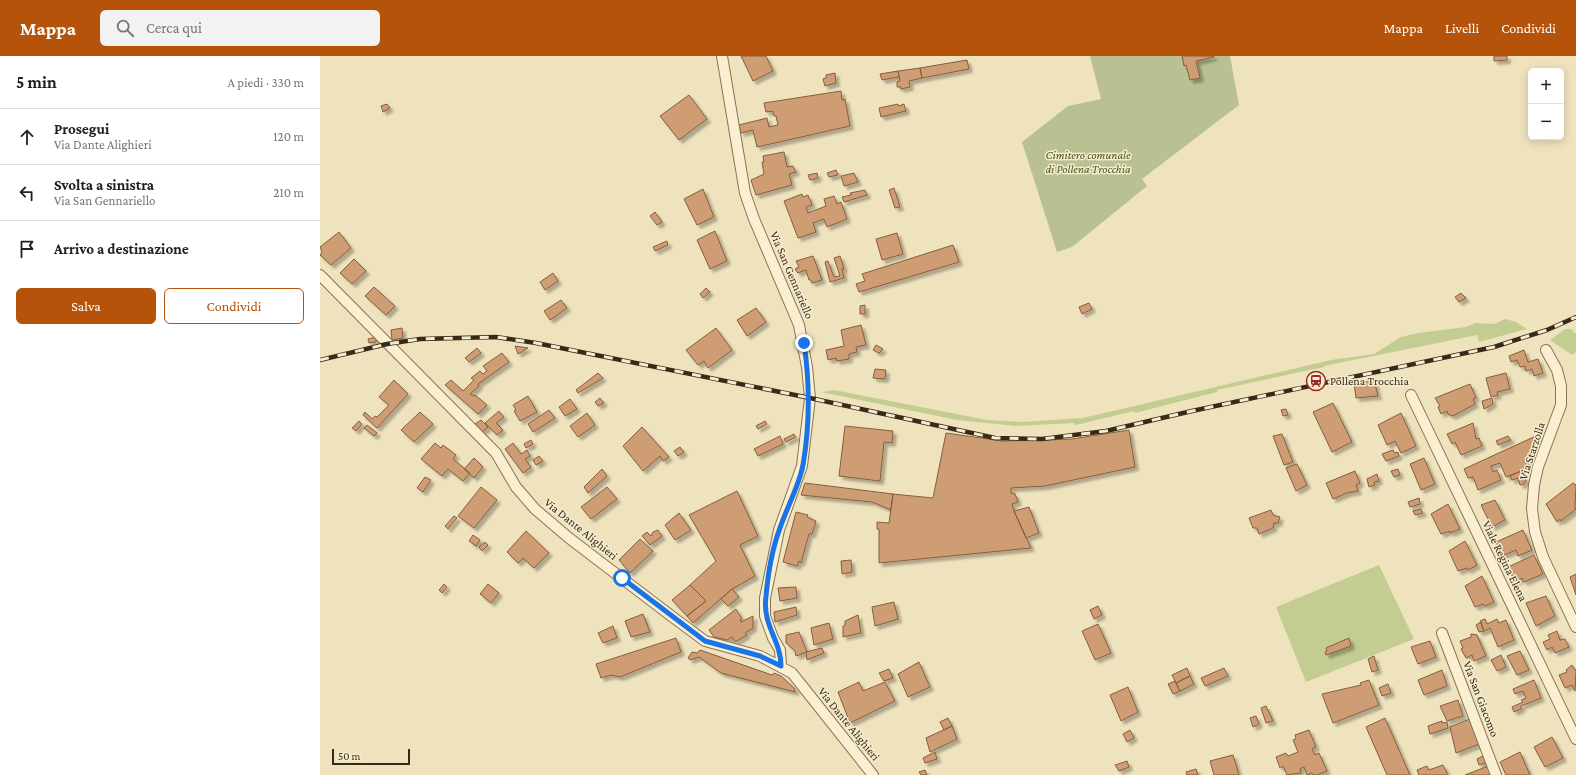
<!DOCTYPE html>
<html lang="it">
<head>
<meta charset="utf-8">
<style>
	:root { --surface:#fff; --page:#f2f2f2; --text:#202124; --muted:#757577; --line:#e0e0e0; --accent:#b45309 }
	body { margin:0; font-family:"Crimson Pro",serif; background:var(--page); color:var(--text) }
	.controls { position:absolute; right:12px; top:12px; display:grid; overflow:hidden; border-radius:6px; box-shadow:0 2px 10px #0003 }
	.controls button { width:36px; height:36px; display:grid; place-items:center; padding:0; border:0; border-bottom:1px solid var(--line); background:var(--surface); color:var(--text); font:20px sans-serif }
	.scale { position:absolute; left:12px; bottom:10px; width:78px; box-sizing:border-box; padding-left:4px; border:2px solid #372a1b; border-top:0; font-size:11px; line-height:14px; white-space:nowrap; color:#372a1b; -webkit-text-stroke:3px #f6ecce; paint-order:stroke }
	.stop { position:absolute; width:12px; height:12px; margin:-9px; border:3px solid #1a73e8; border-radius:50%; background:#fff }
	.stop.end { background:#1a73e8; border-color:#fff; box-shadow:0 1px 4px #0008 }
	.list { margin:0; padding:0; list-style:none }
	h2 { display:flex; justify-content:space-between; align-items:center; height:52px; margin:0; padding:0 16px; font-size:17px }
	h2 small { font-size:13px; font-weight:400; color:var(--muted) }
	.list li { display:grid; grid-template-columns:26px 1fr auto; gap:12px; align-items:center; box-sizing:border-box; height:56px; padding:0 16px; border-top:1px solid var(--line) }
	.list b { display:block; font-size:15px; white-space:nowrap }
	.list p { margin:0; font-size:13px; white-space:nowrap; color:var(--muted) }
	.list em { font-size:13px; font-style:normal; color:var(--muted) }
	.actions { display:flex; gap:8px; padding:12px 16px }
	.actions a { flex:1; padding:9px 0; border:1px solid var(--accent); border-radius:6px; text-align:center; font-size:14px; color:var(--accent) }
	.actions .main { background:var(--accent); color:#fff }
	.icon { flex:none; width:22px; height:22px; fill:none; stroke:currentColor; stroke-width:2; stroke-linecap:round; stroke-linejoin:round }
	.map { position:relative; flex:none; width:1256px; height:719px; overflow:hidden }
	header { display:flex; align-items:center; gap:24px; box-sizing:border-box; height:56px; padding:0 20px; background:var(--accent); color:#fff }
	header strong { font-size:19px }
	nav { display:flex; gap:22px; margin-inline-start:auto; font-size:14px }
	.search { width:280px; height:36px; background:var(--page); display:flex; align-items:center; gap:10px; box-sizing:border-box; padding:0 14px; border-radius:6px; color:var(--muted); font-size:15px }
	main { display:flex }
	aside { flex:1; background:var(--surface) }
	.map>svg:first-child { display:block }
	.green { fill:#c3cd92 }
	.cemetery { fill:#b9c192 }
	.building { fill:#ce9d73; stroke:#875d3c; filter:url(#shadow) }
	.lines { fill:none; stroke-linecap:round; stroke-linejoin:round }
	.minor-casing { stroke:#887356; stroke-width:12 }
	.minor { stroke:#faf0d1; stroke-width:10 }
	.rail-casing { stroke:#372a1b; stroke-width:4.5 }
	.rail { stroke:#f6ecce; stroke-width:3; stroke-dasharray:9; stroke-linecap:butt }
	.route { stroke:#1a73e8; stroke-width:5 }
	.labels { text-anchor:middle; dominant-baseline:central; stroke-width:3; stroke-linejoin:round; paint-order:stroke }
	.park-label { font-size:12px; font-style:italic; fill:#455421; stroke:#f6ecce }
	.street-label { font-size:12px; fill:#372a1b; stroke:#f6ecce }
	.poi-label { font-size:12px; fill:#372a1b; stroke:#f6ecce; text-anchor:start }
</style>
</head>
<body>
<header>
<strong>Mappa</strong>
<div class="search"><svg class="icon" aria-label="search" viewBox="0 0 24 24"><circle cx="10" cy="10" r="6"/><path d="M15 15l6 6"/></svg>Cerca qui</div>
<nav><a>Mappa</a><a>Livelli</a><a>Condividi</a></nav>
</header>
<main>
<aside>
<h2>5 min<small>A piedi · 330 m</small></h2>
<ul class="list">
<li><svg class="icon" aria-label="ahead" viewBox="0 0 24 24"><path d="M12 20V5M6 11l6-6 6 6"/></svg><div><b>Prosegui</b><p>Via Dante Alighieri</p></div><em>120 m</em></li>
<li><svg class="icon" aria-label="left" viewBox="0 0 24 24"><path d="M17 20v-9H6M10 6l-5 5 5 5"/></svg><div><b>Svolta a sinistra</b><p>Via San Gennariello</p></div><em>210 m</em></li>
<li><svg class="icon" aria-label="arrive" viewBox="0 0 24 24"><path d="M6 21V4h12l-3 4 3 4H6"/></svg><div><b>Arrivo a destinazione</b></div></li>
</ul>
<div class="actions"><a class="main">Salva</a><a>Condividi</a></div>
</aside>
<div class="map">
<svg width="1256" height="719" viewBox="0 0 1256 719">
	<defs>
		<filter id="shadow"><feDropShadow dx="3.5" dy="3.5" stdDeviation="1" flood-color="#0004"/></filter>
	</defs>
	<rect width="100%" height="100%" fill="#efe3be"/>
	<path class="green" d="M1185,263L1196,266L1207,273L1159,286L1157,279L1004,310V311L897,334V336L815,357L814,355L756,369L753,367L696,370L637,364L501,336L514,334L667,364L701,366L763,362L1011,304L1054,298L1081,281L1098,277L1146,271L1155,267L1174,268Z
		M1245,273H1251L1256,278V296L1252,299L1230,284Z
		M1059,509L1094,583L986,626L956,551Z"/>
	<path class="cemetery" d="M770,0H910L919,49L822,123L827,130L752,191L737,196L702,86L748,50L781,43Z"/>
	<path class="building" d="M421,0H446L453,15L433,25Z
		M862,0H894V1L876,5L880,22L870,24L866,9L864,10Z
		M1174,0H1187V4L1174,5Z
		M647,4L649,13L602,22L600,12Z
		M600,12L602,22L589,25L590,31L581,33V31H577V26L580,25L578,15Z
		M578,15L579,21L562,24L560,18Z
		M515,17L516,27L505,30L503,23L506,22V19Z
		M521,35L522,44L525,43L530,70L437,91L433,74L421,77L419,69L447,62L449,71L458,69L456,60H454L453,55L446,56L444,47Z
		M369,39L387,63L359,84L340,60Z
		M67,48L70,52L63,56L61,50Z
		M578,48L579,50L584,48L586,55L561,61L559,52Z
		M464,96L467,111L473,110L476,116L469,118L472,129L436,139L431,124L444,118L442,106H444L443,100Z
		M516,114L518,119L509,121L507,117Z
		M497,117L498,122L490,124L488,119Z
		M534,117L538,126L524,130L521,120Z
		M574,132L580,151L575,152L569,134Z
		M383,133L394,161L377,169L364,143Z
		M545,134L547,139L524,146L522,141L531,139L530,137Z
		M482,138L483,141L488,139L492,149L486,151L488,157L506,150L504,143L514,140L517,148L521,146L527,163L507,171L504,163L493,167L496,176L478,182L464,145Z
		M335,156L342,166L337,169L330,160Z
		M395,175L407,205L390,213L377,184Z
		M19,176L31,192L11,209L0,199L2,196L0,191Z
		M577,177L583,198L562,204L556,183Z
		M347,185L348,189L335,195L333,191Z
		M633,189L639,206L539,236L536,228L545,225L542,218Z
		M493,200L502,224L492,227L491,224H489L486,214L478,217L475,213L479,211L476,205Z
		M520,200L524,213H522L524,222L510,226L505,206L508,205L514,221L520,220L514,202Z
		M34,203L46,215L32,228L20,217Z
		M233,217L238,225L225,234L220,226Z
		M54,231L75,250L66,259L45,240Z
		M386,232L390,236L383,242L380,238Z
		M1141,237L1146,242L1139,246L1135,241Z
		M241,244L247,252L230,264L224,255Z
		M769,247L772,253L762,258L759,251Z
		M545,249V258H540V250Z
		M436,252L446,266L427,280L417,264Z
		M541,269L546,289L536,291L537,296L529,298V303L517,305L516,302L508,304L506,294L524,290L521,274Z
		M82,272L83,282L72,284L71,274Z
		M396,272L412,294L388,312L384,305L378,309L366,294Z
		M56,281V286L49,287L48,283Z
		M556,289L563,293L559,297L553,294Z
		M195,290L208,292L198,298Z
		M157,292L161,297L149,306L145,302Z
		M1204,294L1208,306L1218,303L1223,317L1214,320L1212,313L1206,315L1205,310L1200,311L1197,304L1191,306L1189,300Z
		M182,297L189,306L158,328L159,330L150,338L154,340L155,339L167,349L158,358L125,329L131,324L143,335L154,324L151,322L160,315L163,318L167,315L163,310Z
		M555,313L566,314L565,323L553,322Z
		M278,317L283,322L258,337L256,334Z
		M1186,317L1190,333L1177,336L1178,339L1171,341L1166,322Z
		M74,324L88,338L57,372L43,359L45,356L52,363L55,360L57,361L69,349L59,341Z
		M1054,324L1058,340L1036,342L1034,328Z
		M1150,328L1156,342L1153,343L1155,348L1133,360L1128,358L1127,355L1121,358L1118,351L1120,350L1115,342Z
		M208,340L217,356L200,365L194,355L196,354L193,349Z
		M280,342L284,347L278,350L275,346Z
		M1172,342L1173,348L1164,353L1162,345Z
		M250,343L257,353L245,360L239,351Z
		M1013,347L1032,386L1012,396L993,356Z
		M966,353L968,359L963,360L961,354Z
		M229,354L235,362L213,376L208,368Z
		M179,355L184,361L176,367L183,374L177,379L165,367Z
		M100,356L113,368L94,386L81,374Z
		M267,357L275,369L258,381L250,370Z
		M1081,357L1096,390L1081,397L1075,385L1067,389L1058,369Z
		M161,364L168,371L162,376L155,368Z
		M39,365L42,368L36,375L32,372Z
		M445,365L447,368L438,373L436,370Z
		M1153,367L1156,383L1159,382L1162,390L1141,399L1135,386L1132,388L1127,378Z
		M47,369L57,377L54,380L44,372Z
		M525,370L573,375L572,387L564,386L560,425L519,420Z
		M322,371L349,401L343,405L340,400L323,415L303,390Z
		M809,374L815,411L725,430L691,432V437L695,438L698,446L692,448L694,455L711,492L559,507V473H557V466L569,467L573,438L613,442L626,377L682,385L728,384L752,383Z
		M474,378L476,381L466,386L464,383Z
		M962,378L973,406L964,409L953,380Z
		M1218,379L1211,395L1209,412L1186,421L1180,407L1171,410L1173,416L1177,414L1181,424L1158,434L1153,421L1148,422L1144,413Z
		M460,380L463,388L438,400L434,393Z
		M1188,380L1191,384L1178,389L1176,385Z
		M211,384L213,388L206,392L204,388Z
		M115,387L121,392L123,389L136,399L133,403L150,417L143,425L128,413L122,420L101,403Z
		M193,387L201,398L207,394L210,400L205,403L211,411L203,417L185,393Z
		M360,391L364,396L358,400L354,395Z
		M1073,394L1075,397L1078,396L1079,400L1066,405L1062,398Z
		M219,400L223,405L216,409L213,404Z
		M154,402L163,411L154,422L144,413Z
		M1104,402L1115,428L1101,434L1090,408Z
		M977,408L987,429L976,435L966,412Z
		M282,413L287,420L268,437L264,431Z
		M1078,413L1080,419L1074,421L1071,415Z
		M1035,415L1040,427L1036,429L1038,435L1027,437L1013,443L1006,427Z
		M1201,415L1202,421H1205L1206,424L1204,428L1200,429L1198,422L1192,424L1190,420Z
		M1057,418L1059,425L1054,426L1055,429L1049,431L1047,423Z
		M105,421L111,424L103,436L97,432Z
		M485,427L573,438L571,454L552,446L481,439Z
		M1253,427L1256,429L1255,451L1256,453L1241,465L1240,463L1237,466L1226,448Z
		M161,431L177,444L154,472L138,460Z
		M287,431L297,443L271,463L261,451Z
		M417,435L438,480L420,489L435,520L412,533L373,567L367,560L386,545L370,529L396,505L369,459Z
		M1099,442L1100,448L1090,451L1088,446Z
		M1175,444L1185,464L1172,471L1161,449Z
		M1128,448L1140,473L1130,477V475L1121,478L1111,458Z
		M709,451L719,477L706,482L694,455Z
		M1101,453L1103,457L1095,459L1093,455Z
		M951,454L953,459L960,461L958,467H954L953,472L939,478L937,472H933L929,462Z
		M476,456L488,459L487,461L496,465L492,478H489L481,507L479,505L477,510L463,506Z
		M359,457L371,474L355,484L345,469Z
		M134,460L137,462L128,473L125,470Z
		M338,474L342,480L330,489L322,480L327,476L331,480L333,476Z
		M1203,474L1212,494L1198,500L1196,494L1182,500L1176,486Z
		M206,475L229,497L214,512L203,502L198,507L187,496Z
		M153,479L160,484L156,490L149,485Z
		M320,483L333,495L310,517L299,504Z
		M1145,485L1157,509L1148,514L1147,512L1138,515L1129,495Z
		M165,486L168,489L162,495L159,491Z
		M1214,499L1223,518L1204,526L1202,522L1195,526L1188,511Z
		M531,504L532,516L522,518L521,505Z
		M1256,518V539L1250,521Z
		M1162,520L1174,546L1165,550L1163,548L1155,551L1145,530Z
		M124,528L127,531L122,537L119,534Z
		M168,528L179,537L171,547L160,538Z
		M370,529L386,545L367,560L352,544Z
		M476,531L477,542L460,545L458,532Z
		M412,533L419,541L408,550L401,543Z
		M1226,540L1235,560L1216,570L1206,547Z
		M574,546L578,563L555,570L552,551Z
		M778,550L782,559L774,563L770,554Z
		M476,551L477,559L455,566L454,556Z
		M416,553L422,563L420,564L421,566L433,560V572L425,577L427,579L415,586L412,581L407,584L394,581L389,574Z
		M323,558L330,576L311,581L305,565Z
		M538,559L541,577L523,581V570L525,569V565Z
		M1165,563L1167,568L1177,563L1179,567L1186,564L1194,584L1178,591L1170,572L1164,575L1160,565Z
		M1161,566L1164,575L1159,576L1156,569Z
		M509,567L513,583L494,589L491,572Z
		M778,568L791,597L775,604L762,575Z
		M293,570L297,582L283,587L278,577Z
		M1237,575L1240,584L1245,583L1249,591L1235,597L1232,591L1227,594L1223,586L1230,583L1228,579Z
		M479,576L487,596L476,600L475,595L466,587V579Z
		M1151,578L1157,579L1166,600L1154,605L1152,599L1146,602L1141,593L1143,592L1140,585L1151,581Z
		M356,582L361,596L300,621L291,619L281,622L276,608Z
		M1029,582L1031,590L1006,599L1005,596L1007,595L1006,592Z
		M1110,585L1116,601L1098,608L1091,591Z
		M502,592L504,597L487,604L486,596Z
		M380,594L452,619L454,617L461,620L475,633V636L401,617L379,601L370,604L368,602L372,596L377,597Z
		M1200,595L1209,614L1197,619L1187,600Z
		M1181,599L1186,611L1177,615L1171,604Z
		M1054,600L1058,614L1052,616L1048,603Z
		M599,606L610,631L588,641L578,618Z
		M1252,609L1256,615L1255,635L1252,629L1245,632L1239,619L1247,616L1246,614Z
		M867,612L870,620L856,627L852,619Z
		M904,612L908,620L885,630L881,622Z
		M569,613L573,622L564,625L559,617Z
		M1122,614L1127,630L1104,639L1098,624Z
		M870,620L874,628L860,635L856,627Z
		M1049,624L1059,649L1013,667L1002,638L1041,629L1040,627Z
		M1214,624L1221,642L1201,650V653L1194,656L1192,651L1203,646L1201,644L1206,642L1203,635L1195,638L1193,633Z
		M855,625L860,635L853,638L848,628Z
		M539,626L543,635L565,626L575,645L530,667L518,636Z
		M1068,628L1071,637L1062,640L1059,632Z
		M808,631L818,656L801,665L790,639Z
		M1138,644L1143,660L1127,665L1120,650Z
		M946,650L953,665L946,667L941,652Z
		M936,660L939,668L933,671L930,662Z
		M628,662L632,670L624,674L620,666Z
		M1065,662L1090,719H1067L1046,671Z
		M1152,662L1162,687L1136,697L1130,671Z
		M1122,665V667L1127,666L1128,672L1110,678L1108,670Z
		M632,670L637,683L610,696L606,682Z
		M810,674L814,682L807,686L803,678Z
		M989,674L996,691L992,693L995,699L999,697L1007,715L997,719H993L992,717L987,719L984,711L980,713L981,717L967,719L963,710L960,712L956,701L966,697L968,700L978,696L973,684L976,683L975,679Z
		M1232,681L1243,702L1225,711L1214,691Z
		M615,696L617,703L605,707L603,702Z
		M1200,696L1210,719H1186L1180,706Z
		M913,699L919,719H894L890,705Z
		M1163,700L1166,707L1159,709L1157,703Z
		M807,705L809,711L799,715L795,709Z
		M1123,709L1128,719H1099L1097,714L1107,710L1109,714Z
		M1171,709L1174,719H1145Z
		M876,713L878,719H867L866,716Z
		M605,714L607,719H601L599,716Z"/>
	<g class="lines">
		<g class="minor-casing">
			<path id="minor" d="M402,0L425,137L434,163L479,269L487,311L490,342L482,410L459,474L445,542V560L453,582L460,594L461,610
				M0,219L176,397L196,431L215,453L249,482L354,562L385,585L440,600L472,617L553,719
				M1226,294L1237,314L1241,330V349L1218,411L1214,429L1212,453L1215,476L1223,501L1256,571
				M1091,339L1256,683
				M1122,577L1176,719"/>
		</g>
		<use href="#minor" class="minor"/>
		<g class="rail-casing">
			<path id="rail" d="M0,304L67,288L100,283L176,281L216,287L490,342L675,382L722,383L786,375L872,355L1174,291L1227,274L1256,261"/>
		</g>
		<use href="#rail" class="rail"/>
	</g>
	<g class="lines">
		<path class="route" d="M302,522L385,585L440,600L461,610C461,584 442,570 446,540C448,518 452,493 460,472C467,451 479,430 483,409C490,368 490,328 484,287"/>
	</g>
	<defs>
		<g id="station-ring" transform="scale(1)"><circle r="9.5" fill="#f6ecce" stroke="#982925" stroke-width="1.5"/><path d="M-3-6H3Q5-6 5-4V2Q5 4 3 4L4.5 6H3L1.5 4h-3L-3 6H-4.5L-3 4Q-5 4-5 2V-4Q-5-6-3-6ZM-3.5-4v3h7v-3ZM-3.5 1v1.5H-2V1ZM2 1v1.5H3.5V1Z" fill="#982925"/></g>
	</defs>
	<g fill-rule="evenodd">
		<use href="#station-ring" x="996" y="325"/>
	</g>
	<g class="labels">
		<g class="park-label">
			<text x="768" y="99">Cimitero comunale<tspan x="768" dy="14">di Pollena Trocchia</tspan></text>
		</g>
		<g class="street-label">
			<text transform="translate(472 219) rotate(67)">Via San Gennariello</text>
			<text transform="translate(1212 395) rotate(-72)">Via Starzolla</text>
			<text transform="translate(261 473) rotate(39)">Via Dante Alighieri</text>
			<text transform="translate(1185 505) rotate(64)">Viale Regina Elena</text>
			<text transform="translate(1161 643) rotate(69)">Via San Giacomo</text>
			<text transform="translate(529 668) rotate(51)">Via Dante Alighieri</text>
		</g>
		<g class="poi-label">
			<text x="1010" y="325">Pollena Trocchia</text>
		</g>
	</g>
</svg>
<div class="controls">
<button>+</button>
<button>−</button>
</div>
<div class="scale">50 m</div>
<div class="stop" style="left:302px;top:522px"></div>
<div class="stop end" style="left:484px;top:287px"></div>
</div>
</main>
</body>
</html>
